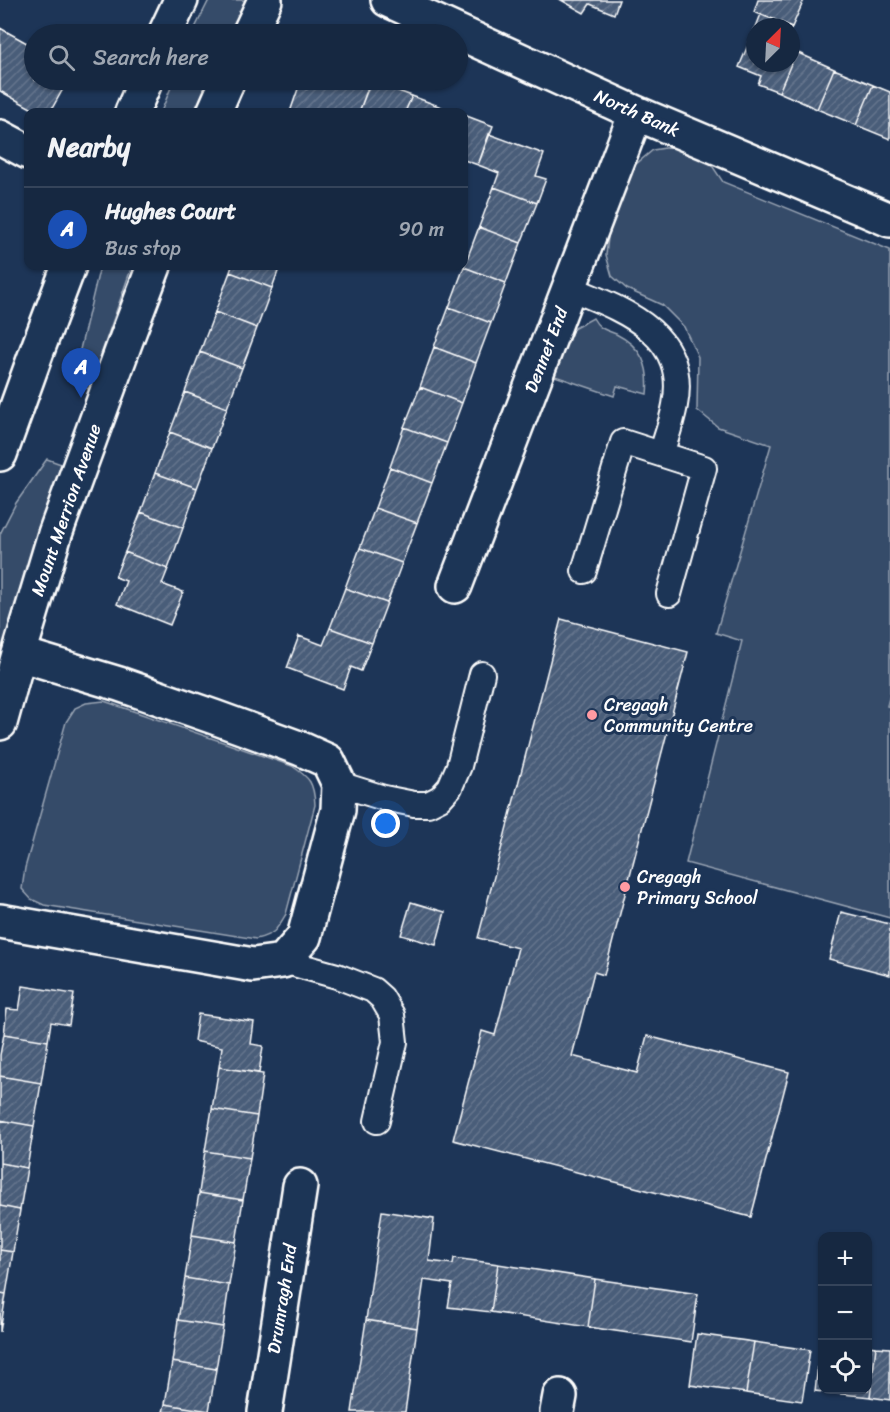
<!DOCTYPE html>
<html lang="en">
<head>
<meta charset="utf-8">
<style>
	:root { --surface:#162841; --page:#1f3048; --text:#f1f3f6; --muted:#9ea6b1; --line:#35445a; --accent:#8abfa5 }
	body { margin:0; font-family:Sriracha,sans-serif; background:var(--page); color:var(--text) }
	.controls { position:absolute; right:18px; bottom:18px; display:grid; overflow:hidden; border-radius:12px; box-shadow:0 2px 4px #0004 }
	.controls button { width:54px; height:54px; display:grid; place-items:center; padding:0; border:0; border-bottom:2px solid var(--line); background:var(--surface); color:var(--text); font:30px sans-serif }
	.compass { position:absolute; left:746px; top:18px; width:54px; height:54px; border-radius:50%; background:var(--surface); box-shadow:0 2px 4px #0004; rotate:24deg }
	.you { position:absolute; left:386px; top:824px; width:21px; height:21px; margin:-15px; border:4px solid #fff; border-radius:50%; background:#1a73e8; box-shadow:0 0 0 9px #1a73e833 }
	.badge { display:grid; place-items:center; width:39px; height:39px; border-radius:50%; background:var(--accent); color:#fff; font-size:20px; font-weight:700 }
	.pin { position:absolute; translate:-50% -50px; filter:drop-shadow(0 2px 3px #0008) }
	.pin::after { content:''; position:absolute; top:32px; width:21px; height:18px; background:inherit; clip-path:polygon(0 0,100% 0,50% 100%) }
	.list { margin:0; padding:0; list-style:none }
	h2 { display:flex; justify-content:space-between; align-items:center; height:78px; margin:0; padding:0 24px; font-size:26px }
	h2 small { font-size:20px; font-weight:400; color:var(--muted) }
	.list li { display:grid; grid-template-columns:39px 1fr auto; gap:18px; align-items:center; box-sizing:border-box; height:84px; padding:0 24px; border-top:2px solid var(--line) }
	.list b { display:block; font-size:22px; white-space:nowrap }
	.list p { margin:0; font-size:20px; white-space:nowrap; color:var(--muted) }
	.list em { font-size:20px; font-style:normal; color:var(--muted) }
	.icon { flex:none; width:33px; height:33px; fill:none; stroke:currentColor; stroke-width:2; stroke-linecap:round; stroke-linejoin:round }
	.map { position:relative; flex:none; width:890px; height:1412px; overflow:hidden }
	.search { position:absolute; background:var(--surface); box-shadow:0 2px 4px #0004; left:24px; top:24px; width:444px; height:66px; display:flex; align-items:center; gap:15px; box-sizing:border-box; padding:0 21px; border-radius:33px; color:var(--muted); font-size:22px }
	.panel { position:absolute; background:var(--surface); box-shadow:0 2px 4px #0004; left:24px; top:108px; width:444px; height:162px; border-radius:12px }
	.map>svg:first-child { display:block }
	.grass { fill:#364b69; stroke:#9aa5b4; stroke-width:1.5 }
	.building { fill:url(#building-hatch); stroke:#fff; stroke-width:1.5 }
	.lines { fill:none; stroke-linecap:round; stroke-linejoin:round }
	.service-casing { stroke:#fff; stroke-width:28 }
	.minor-casing { stroke:#fff; stroke-width:38 }
	.tertiary-casing { stroke:#fff; stroke-width:38 }
	.service { stroke:#1d3557; stroke-width:24 }
	.minor { stroke:#1d3557; stroke-width:33 }
	.tertiary { stroke:#1d3557; stroke-width:33 }
	.poi-dot { fill:#ff9aa2; stroke:#1d3557; stroke-width:2 }
	.labels { text-anchor:middle; dominant-baseline:central; stroke-width:6; stroke-linejoin:round; paint-order:stroke }
	.street-label { font-size:18px; fill:#fff; stroke:#1d3557 }
	.poi-label { font-size:18px; fill:#fff; stroke:#1d3557; text-anchor:start }
</style>
</head>
<body>
<div class="map">
<svg width="890" height="1412" viewBox="0 0 890 1412">
	<defs>
		<pattern id="building-hatch" width="6" height="6" patternUnits="userSpaceOnUse" patternTransform="scale(1.5)"><rect width="6" height="6" fill="#4a5d79"/><path d="M-1 1l2-2M0 6l6-6M5 7l2-2" fill="none" stroke="#65758d"/></pattern>
	</defs>
	<rect width="100%" height="100%" fill="#1d3557"/>
	<filter id="ink" filterUnits="userSpaceOnUse"><feTurbulence type="fractalNoise" baseFrequency=".0167" numOctaves="2"/><feDisplacementMap in="SourceGraphic" scale="12" xChannelSelector="R" yChannelSelector="G"/><feConvolveMatrix kernelMatrix="1 2 1 2 8 2 1 2 1" color-interpolation-filters="sRGB"/></filter>
	<g filter="url(#ink)">
		<path class="grass" d="M209,0H248L231,34H192Z
			M174,80H211L196,112H161Z
			M671,147L691,150L707,158L723,182L890,250V694L887,706L890,707V918L686,863L742,641L716,633L771,445L718,427L697,410L698,357L684,327L662,305L627,289L612,276L606,255L609,229L635,165L653,150Z
			M100,266H132L89,389L72,383Z
			M593,318C599,329 604,329 616,334C642,347 650,366 647,394L617,386L614,396L552,375L573,329Z
			M47,459L61,464L0,668V534L16,503Z
			M104,701L292,766C310,778 314,783 315,805L286,914C276,931 275,934 256,939L44,905L31,899L22,889L25,868L66,722L75,708L86,703Z"/>
		<path class="building" d="M561,0H619L614,14L590,4L584,13Z
			M758,0H804L792,27L754,12Z
			M761,14L792,27L791,30V27H756Z
			M0,28L34,47V80H68L50,112H38L0,91Z
			M755,28V63H791V51L796,52L779,92L758,84L761,76L739,67Z
			M796,52L834,69L817,109L779,92Z
			M834,69L873,85L856,125L817,109Z
			M311,80H346L368,88L359,112H290L299,86L307,89Z
			M371,81L412,96L405,112H359Z
			M873,85L890,92V139L856,125Z
			M412,96L452,111L451,112H405Z
			M464,115L493,126L478,165L464,160Z
			M489,134L544,154L536,176L546,179L537,203L494,187L499,173L478,165Z
			M494,187L537,203L521,243L479,227Z
			M479,227L521,243L506,283L464,267Z
			M232,266H280L272,288L230,272Z
			M464,267L506,283L491,323L449,307Z
			M230,272L272,288L257,328L215,312Z
			M449,307L491,323L476,363L434,347Z
			M215,312L257,328L242,368L200,352Z
			M434,347L476,363L462,403L420,387Z
			M200,352L242,368L227,408L185,392Z
			M420,387L462,403L447,443L404,427Z
			M185,392L227,408L212,448L170,432Z
			M404,427L447,443L432,483L390,467Z
			M170,432L212,448L197,488L155,473Z
			M390,467L432,483L417,523L375,508Z
			M155,473L197,488L183,528L141,512Z
			M375,508L417,523L402,563L360,548Z
			M141,512L183,528L168,569L125,552Z
			M360,548L402,563L387,603L345,588Z
			M125,552L168,569L162,584L183,592L170,625L117,604L126,581L115,577Z
			M345,588L387,603L372,643L330,628Z
			M561,619L688,652L604,975L594,972L572,1056L637,1073L647,1036L789,1072L751,1217L453,1140L482,1031L495,1035L518,948L478,938Z
			M330,628L372,643L361,671L351,667L343,689L287,668L299,636L323,645Z
			M411,902L445,912L436,945L401,935Z
			M841,912L890,924V975L829,959Z
			M23,986L74,994L69,1025L51,1022L48,1041L4,1034L7,1009L19,1010Z
			M198,1014L254,1022L251,1044L263,1046L259,1073L219,1067L222,1047L194,1041Z
			M4,1034L48,1041L41,1083L0,1076V1055Z
			M219,1067L263,1074L257,1116L212,1109Z
			M0,1076L41,1083L34,1126L0,1120Z
			M212,1109L257,1116L250,1158L205,1151Z
			M0,1120L34,1126L27,1168L0,1163Z
			M205,1151L250,1158L243,1200L199,1193Z
			M0,1163L27,1168L20,1210L0,1206Z
			M199,1193L243,1200L236,1242L192,1235Z
			M0,1206L20,1210L13,1252L0,1250Z
			M382,1211L434,1219L429,1261L453,1264L454,1258L498,1264L491,1312L448,1307L452,1284L424,1280L417,1328L366,1320Z
			M192,1235L236,1242L229,1285L185,1278Z
			M0,1250L13,1252L6,1294L0,1293Z
			M498,1264L595,1279L588,1327L491,1312Z
			M185,1278L229,1285L223,1327L178,1320Z
			M595,1279L698,1294L691,1342L588,1327Z
			M0,1293L6,1294L0,1332Z
			M178,1320L223,1327L216,1369L172,1362Z
			M366,1320L417,1328L405,1412H352Z
			M697,1334L754,1342L746,1393L690,1385Z
			M821,1340H822V1390H868V1346L876,1347L870,1397L815,1391Z
			M754,1342L810,1350L802,1401L746,1393Z
			M876,1347L890,1348V1400L870,1397Z
			M172,1362L216,1369L209,1411L165,1404Z
			M165,1404L209,1411V1412H163Z"/>
		<g class="lines">
			<g class="service-casing">
				<path id="service" d="M570,288C623,310 689,333 675,405C672,422 666,438 661,454
					M584,571L623,442L704,468L669,594
					M339,784L384,798L414,804H428L440,798L450,787L459,766L482,674
					M283,961L337,976L373,990L382,998L392,1015L395,1042L377,1121"/>
			</g>
			<g class="minor-casing">
				<path id="minor" d="M388,0L636,113L890,220
					M249,34L265,0
					M214,112L228,80
					M0,137L28,152
					M455,586L636,113
					M0,723L19,654L55,534L126,340L154,266
					M0,921L253,965L283,961L304,937L338,810L339,784L328,761L299,748L214,717L119,684L19,654
					M265,1412L300,1186
					M557,1412L560,1396"/>
			</g>
			<g class="tertiary-casing">
				<path id="tertiary" d="M165,34L181,0
					M132,112L146,80
					M0,454L37,351L69,266"/>
			</g>
			<use href="#service" class="service"/>
			<use href="#minor" class="minor"/>
			<use href="#tertiary" class="tertiary"/>
		</g>
	</g>
	<g class="poi-dot">
		<circle cx="592" cy="715" r="6"/>
		<circle cx="625" cy="887" r="6"/>
	</g>
	<g class="labels">
		<g class="street-label">
			<text transform="translate(637 113) rotate(24)">North Bank</text>
			<text transform="translate(546 350) rotate(-69)">Dennet End</text>
			<text transform="translate(66 510) rotate(-71)">Mount Merrion Avenue</text>
			<text transform="translate(282 1299) rotate(-81)">Drumragh End</text>
		</g>
		<g class="poi-label">
			<text x="604" y="705">Cregagh<tspan x="604" dy="21">Community Centre</tspan></text>
			<text x="637" y="877">Cregagh<tspan x="637" dy="21">Primary School</tspan></text>
		</g>
	</g>
</svg>
<div class="controls">
<button>+</button>
<button>−</button>
<button><svg class="icon" aria-label="locate" viewBox="0 0 24 24"><circle cx="12" cy="12" r="6"/><path d="M12 2v4M12 18v4M2 12h4M18 12h4"/></svg></button>
</div>
<svg class="compass" viewBox="-18 -18 36 36"><path d="M0-13l5 13h-10z" fill="#e53935"/><path d="M0 13l5-13h-10z" fill="#9ea6b1"/></svg>
<div class="you"></div>
<div class="pin badge" style="left:81px;top:398px;background:#1a4fb4">A</div>
<div class="search"><svg class="icon" aria-label="search" viewBox="0 0 24 24"><circle cx="10" cy="10" r="6"/><path d="M15 15l6 6"/></svg>Search here</div>
<section class="panel">
<h2>Nearby<small></small></h2>
<ul class="list">
<li><span class="badge" style="background:#1a4fb4">A</span><div><b>Hughes Court</b><p>Bus stop</p></div><em>90 m</em></li>
</ul>
</section>
</div>
</body>
</html>
